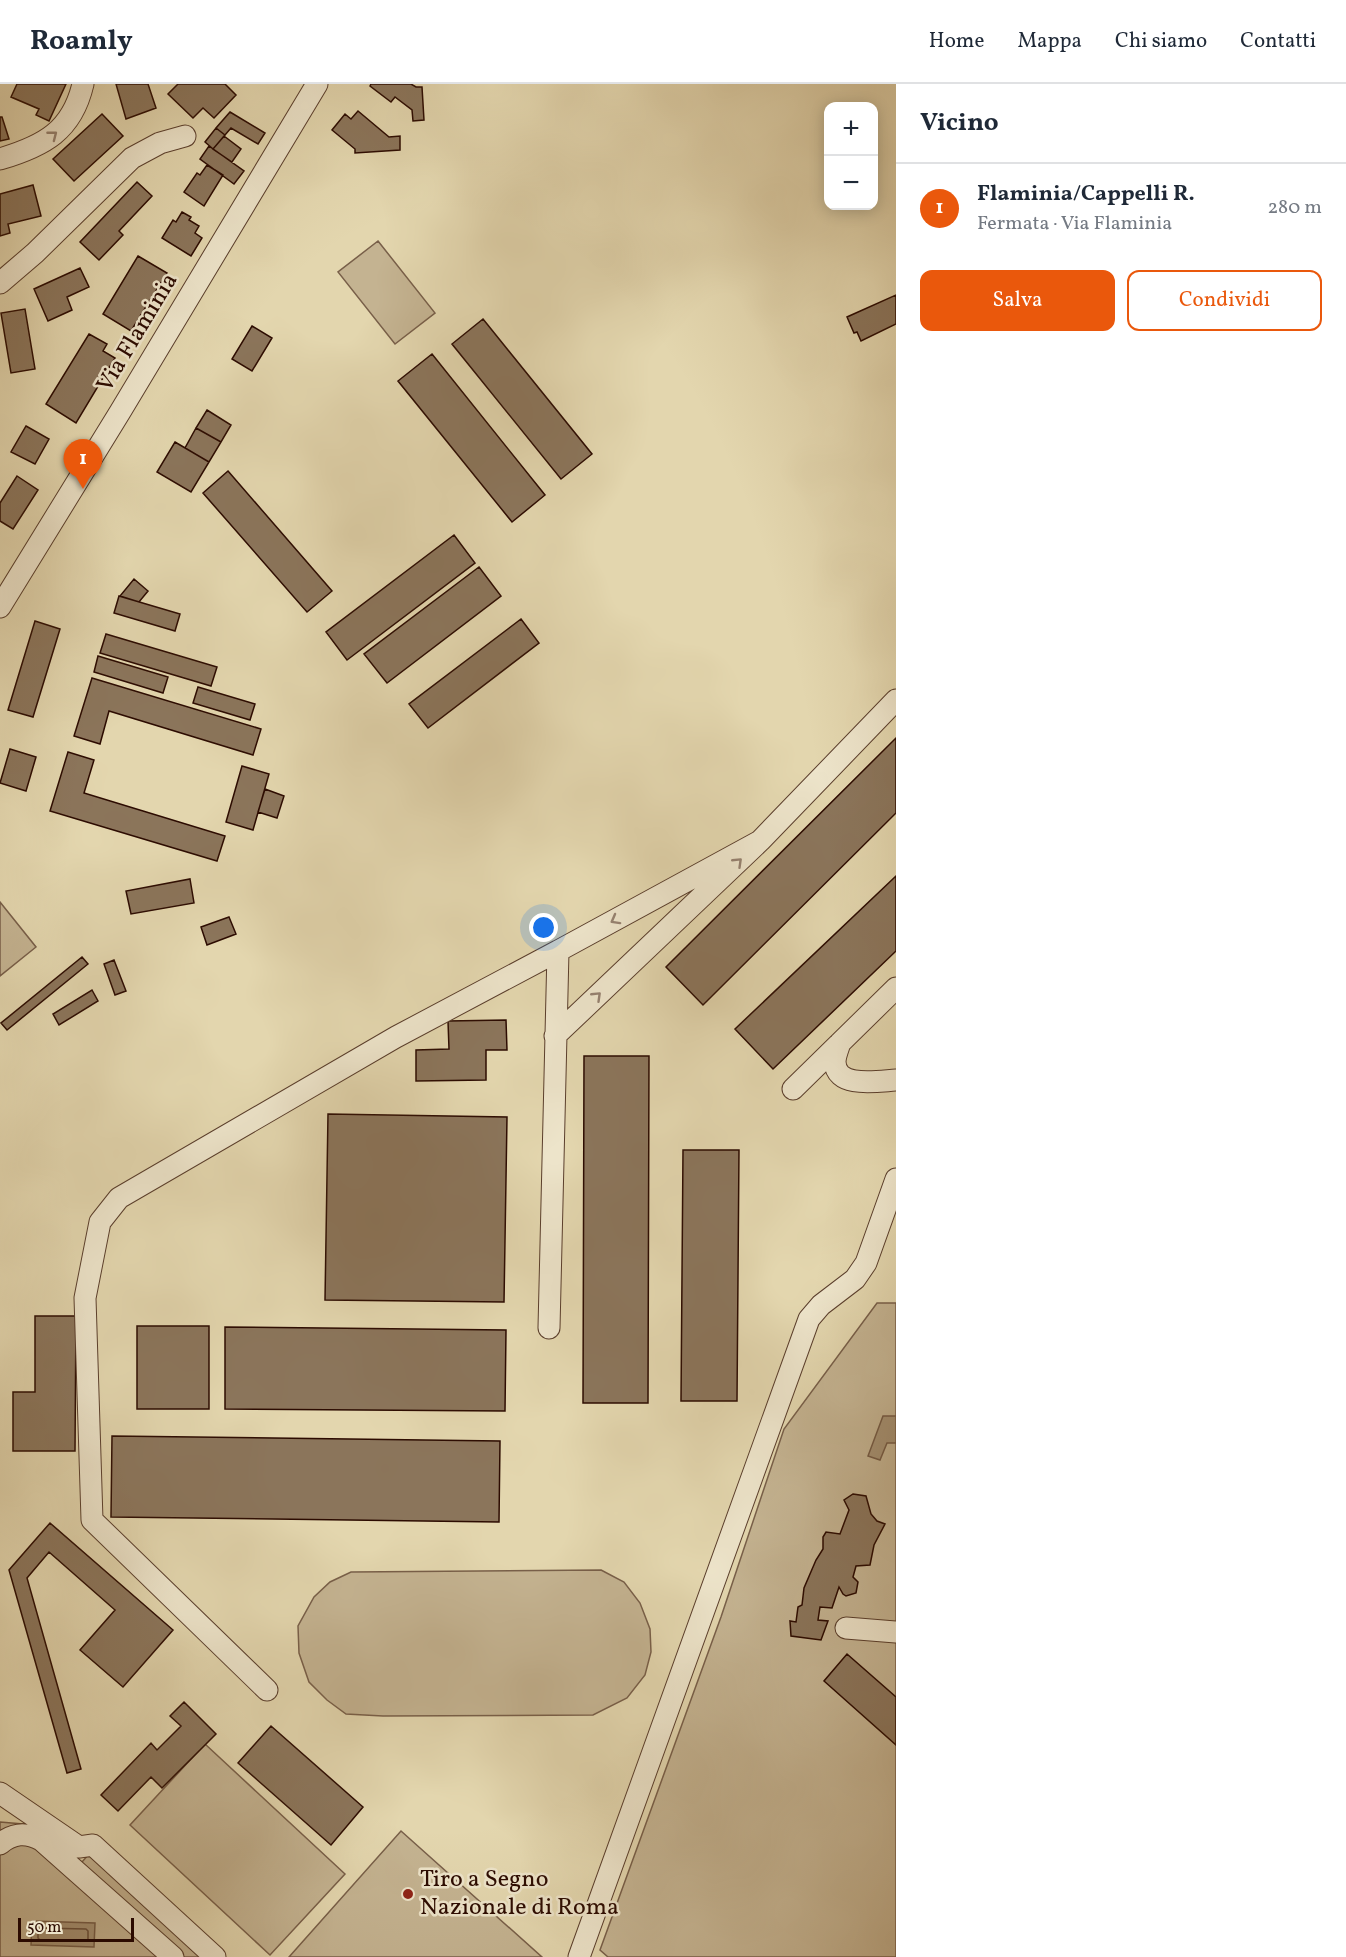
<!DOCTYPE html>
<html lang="it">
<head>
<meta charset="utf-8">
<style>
	:root { --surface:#fff; --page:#f2f2f3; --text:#1f2937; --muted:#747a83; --line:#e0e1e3; --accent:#ea580c }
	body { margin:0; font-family:Vollkorn,serif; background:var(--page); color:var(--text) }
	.controls { position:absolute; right:18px; top:18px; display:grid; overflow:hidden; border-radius:12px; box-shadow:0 3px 15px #0003 }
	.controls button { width:54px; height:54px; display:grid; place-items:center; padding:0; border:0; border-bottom:2px solid var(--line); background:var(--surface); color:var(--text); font:30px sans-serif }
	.scale { position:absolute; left:18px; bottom:15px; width:116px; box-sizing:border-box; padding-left:6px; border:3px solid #2c0b01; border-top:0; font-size:16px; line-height:21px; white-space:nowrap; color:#2c0b01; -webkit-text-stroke:4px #ede4ca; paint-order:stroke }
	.you { position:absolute; left:544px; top:844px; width:21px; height:21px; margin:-15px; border:4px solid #fff; border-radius:50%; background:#1a73e8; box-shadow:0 0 0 9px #1a73e833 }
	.badge { display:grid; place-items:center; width:39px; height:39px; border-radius:50%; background:var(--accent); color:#fff; font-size:20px; font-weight:700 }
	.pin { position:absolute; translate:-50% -50px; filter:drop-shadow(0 2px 3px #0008) }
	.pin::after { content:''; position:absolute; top:32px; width:21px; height:18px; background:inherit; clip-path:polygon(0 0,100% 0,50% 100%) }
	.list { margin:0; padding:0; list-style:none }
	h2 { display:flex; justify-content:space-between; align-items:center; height:78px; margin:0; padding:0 24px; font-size:26px }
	h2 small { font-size:20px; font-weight:400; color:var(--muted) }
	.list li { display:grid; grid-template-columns:39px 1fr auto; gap:18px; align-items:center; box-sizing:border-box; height:90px; padding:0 24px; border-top:2px solid var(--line) }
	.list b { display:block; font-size:22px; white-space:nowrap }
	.list p { margin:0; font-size:20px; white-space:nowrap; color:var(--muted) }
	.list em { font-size:20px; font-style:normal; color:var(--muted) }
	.actions { display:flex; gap:12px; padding:18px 24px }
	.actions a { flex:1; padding:14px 0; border:2px solid var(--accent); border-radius:12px; text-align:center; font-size:21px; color:var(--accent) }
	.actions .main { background:var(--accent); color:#fff }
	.map { position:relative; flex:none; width:896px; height:1873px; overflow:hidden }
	header { display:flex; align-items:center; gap:36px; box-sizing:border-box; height:84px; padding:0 30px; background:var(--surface); border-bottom:2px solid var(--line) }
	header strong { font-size:28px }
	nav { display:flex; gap:33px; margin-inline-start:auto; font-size:21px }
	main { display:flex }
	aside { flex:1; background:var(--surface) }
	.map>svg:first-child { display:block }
	.green { fill:#c4b391; stroke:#785f49; stroke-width:1.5 }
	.water { fill:#a59173; stroke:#755b45; stroke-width:1.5 }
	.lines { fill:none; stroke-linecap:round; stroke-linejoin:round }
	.shore { stroke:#684e3a; stroke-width:1.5 }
	.building { fill:#8b755b; stroke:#2c0b01; stroke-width:1.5 }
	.minor-casing { stroke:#5a3e2c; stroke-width:23 }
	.minor { stroke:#ede4ca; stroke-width:21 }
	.oneway { stroke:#968270 }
	.poi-dot { fill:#8f2418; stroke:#ede4ca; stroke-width:2 }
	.labels { text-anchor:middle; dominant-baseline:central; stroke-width:5; stroke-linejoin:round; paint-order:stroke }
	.street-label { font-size:24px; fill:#2c0b01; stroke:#ede4ca }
	.poi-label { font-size:24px; fill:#2c0b01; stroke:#ede4ca; text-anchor:start }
</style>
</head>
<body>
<header>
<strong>Roamly</strong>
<nav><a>Home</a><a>Mappa</a><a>Chi siamo</a><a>Contatti</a></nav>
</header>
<main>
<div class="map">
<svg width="896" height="1873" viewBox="0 0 896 1873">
	<rect width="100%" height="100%" fill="#e3d6ae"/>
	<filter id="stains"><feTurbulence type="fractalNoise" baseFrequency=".00333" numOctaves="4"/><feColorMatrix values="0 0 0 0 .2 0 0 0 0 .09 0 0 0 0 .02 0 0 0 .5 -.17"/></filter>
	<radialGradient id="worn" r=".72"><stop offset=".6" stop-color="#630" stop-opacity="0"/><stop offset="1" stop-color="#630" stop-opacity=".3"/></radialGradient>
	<path class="green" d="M378,157L435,229L395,260L338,188Z
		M0,818L36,863L0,892Z
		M877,1219H896V1873H608L600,1866L721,1533L784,1345Z
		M601,1486L624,1498L640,1519L650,1545L651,1568L645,1591L627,1614L593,1631L383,1632L346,1630L327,1616L309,1598L299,1569L298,1542L314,1513L330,1498L351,1488Z
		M205,1660L345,1790L270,1871L130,1741Z
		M0,1738L35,1741L82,1778L89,1770L201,1873H0Z
		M401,1747L542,1873H289Z"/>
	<path class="water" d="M883,1332H896V1359H887L880,1376L868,1372Z
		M32,1837L95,1839L94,1863L31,1861Z"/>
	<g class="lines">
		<path class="shore" d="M41,1844L86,1845L88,1847V1855L85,1857L40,1856L38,1854V1847Z"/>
	</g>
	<path class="building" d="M17,0H66L49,37L36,31L39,25L11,13Z
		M116,0H148L156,24L126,35Z
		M178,0H225L236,11L214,34L203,24L193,34L168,10Z
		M371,0H411L416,3H422L424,36L413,37L412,26L395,13L391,18L370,2Z
		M358,27L389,53L400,52V66L355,69V65L332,46L345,30L351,35Z
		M230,28L265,49L258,60L231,44L225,51L216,44Z
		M102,30L123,52L74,97L53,75Z
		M0,33H2L9,55L0,57Z
		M216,44L225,51L213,65L205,58Z
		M224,52L241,65L232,78L213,65Z
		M209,62L244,87L234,100L200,75Z
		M207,81L223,91L204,122L184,108L197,89L200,91Z
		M137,98L152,112L119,147L123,151L99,176L80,158Z
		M33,101L41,132L8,140L10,149L0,152V110Z
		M182,128L191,133L189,136L199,142L195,149L202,154L191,172L162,154L173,136L176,138Z
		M138,172L167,189L131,247L103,230Z
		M80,184L89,203L67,213L72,226L48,237L34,205Z
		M896,211V240L861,257L857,248L854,249L847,233Z
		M25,225L35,285L11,289L1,229Z
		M483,235L592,370L561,395L452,260Z
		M252,242L272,254L252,287L232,275Z
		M89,250L107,260L103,267L115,274L76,339L46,320Z
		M432,270L545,411L512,438L398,297Z
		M207,326L231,341L221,358L196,344Z
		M26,342L49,355L35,380L11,368Z
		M196,344L221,358L209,378L185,364Z
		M175,358L209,378L191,408L157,388Z
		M228,387L332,507L307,528L203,409Z
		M17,392L38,406L13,445L0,437V419Z
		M454,451L475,479L347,576L326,548Z
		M479,483L501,512L387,599L364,570Z
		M134,495L148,507L139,518L120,512Z
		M119,512L180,530L175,547L114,529Z
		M521,535L539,559L428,644L409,620Z
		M35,537L60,545L33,633L8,626Z
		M106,550L217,583L211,602L100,569Z
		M98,572L168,593L163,609L94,588Z
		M92,594L261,645L253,671L109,627L100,660L74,652Z
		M198,603L255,620L250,636L193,619Z
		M896,654V729L703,921L666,883Z
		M10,665L36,673L26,707L0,699Z
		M68,668L94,676L84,709L225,752L217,777L50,727Z
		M242,682L269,690L253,746L226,738Z
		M265,705L284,712L277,734L258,728Z
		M896,792V867L773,985L735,945Z
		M190,795L194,819L131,830L126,807Z
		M229,833L236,850L207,861L201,843Z
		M82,873L88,880L7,946L1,939Z
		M114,876L126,907L115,911L104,880Z
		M92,906L98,917L59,941L53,930Z
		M506,936L507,966H486V996L416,997V966L449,965L448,937Z
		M584,972H649L648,1319H583Z
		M328,1030L507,1033L504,1218L325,1216Z
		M683,1066H739L737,1317H681Z
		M35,1232H76L75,1367H13V1308H35Z
		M137,1242H209V1325H137Z
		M225,1243L506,1246L505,1327L225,1325Z
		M112,1352L500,1357L499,1438L111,1433Z
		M853,1410L866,1412L871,1430L877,1437L885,1440L874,1461L870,1481L856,1482L853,1493L858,1498L856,1509L846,1512L843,1510L839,1503L832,1524L820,1523L818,1536L828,1537L821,1556L791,1552L790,1537L796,1538L798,1523L802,1521L804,1504L816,1476L823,1465V1453L826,1448L840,1450L849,1426L844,1416Z
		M50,1439L173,1546L123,1603L80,1566L115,1526L49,1468L27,1494L81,1685L67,1689L9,1486Z
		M847,1570L896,1613V1661L824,1597Z
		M184,1618L216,1650L162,1704L151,1693L118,1727L101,1711L151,1659L157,1666L181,1642L170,1632Z
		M271,1642L363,1723L331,1761L238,1679Z"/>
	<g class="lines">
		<g class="minor-casing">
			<path id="minor" d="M0,75C44,62 72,47 83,0
				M0,199L35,169L132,74L160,59L185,52
				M0,523L120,328L317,0
				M760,757L896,616
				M840,959C838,965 835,972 835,978C836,1005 878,997 896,996
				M793,1005L896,904
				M549,1244L558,867L760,757L555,952
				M846,1544L896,1548
				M267,1606L92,1436L85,1214L100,1138L119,1114L396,953L558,867
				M0,1709L79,1763L93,1761L215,1873
				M0,1760C13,1749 26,1748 41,1756L173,1873
				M579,1873L809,1235L821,1221L855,1195L866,1179L896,1095"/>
		</g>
		<use href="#minor" class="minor"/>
	</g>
	<defs><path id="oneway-chevron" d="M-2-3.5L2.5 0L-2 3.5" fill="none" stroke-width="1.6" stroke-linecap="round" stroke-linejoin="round" transform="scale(1.5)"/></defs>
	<g class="oneway">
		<use href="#oneway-chevron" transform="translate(53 51) rotate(-38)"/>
		<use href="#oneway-chevron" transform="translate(738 778) rotate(-44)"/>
		<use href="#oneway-chevron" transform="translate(615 836) rotate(151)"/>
		<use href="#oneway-chevron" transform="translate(597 912) rotate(-44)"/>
	</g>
	<circle class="poi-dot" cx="408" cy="1810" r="6"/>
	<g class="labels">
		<g class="street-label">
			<text transform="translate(138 249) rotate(-59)">Via Flaminia</text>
		</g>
		<g class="poi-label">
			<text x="420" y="1796">Tiro a Segno<tspan x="420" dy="28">Nazionale di Roma</tspan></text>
		</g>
	</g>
	<rect width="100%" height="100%" filter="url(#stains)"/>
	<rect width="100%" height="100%" fill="url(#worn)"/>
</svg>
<div class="controls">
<button>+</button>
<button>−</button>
</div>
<div class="scale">50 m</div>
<div class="you"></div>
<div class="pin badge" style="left:83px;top:405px">1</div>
</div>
<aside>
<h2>Vicino<small></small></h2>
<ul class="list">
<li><span class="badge">1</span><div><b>Flaminia/Cappelli R.</b><p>Fermata · Via Flaminia</p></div><em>280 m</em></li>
</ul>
<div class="actions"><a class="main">Salva</a><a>Condividi</a></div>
</aside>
</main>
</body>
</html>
